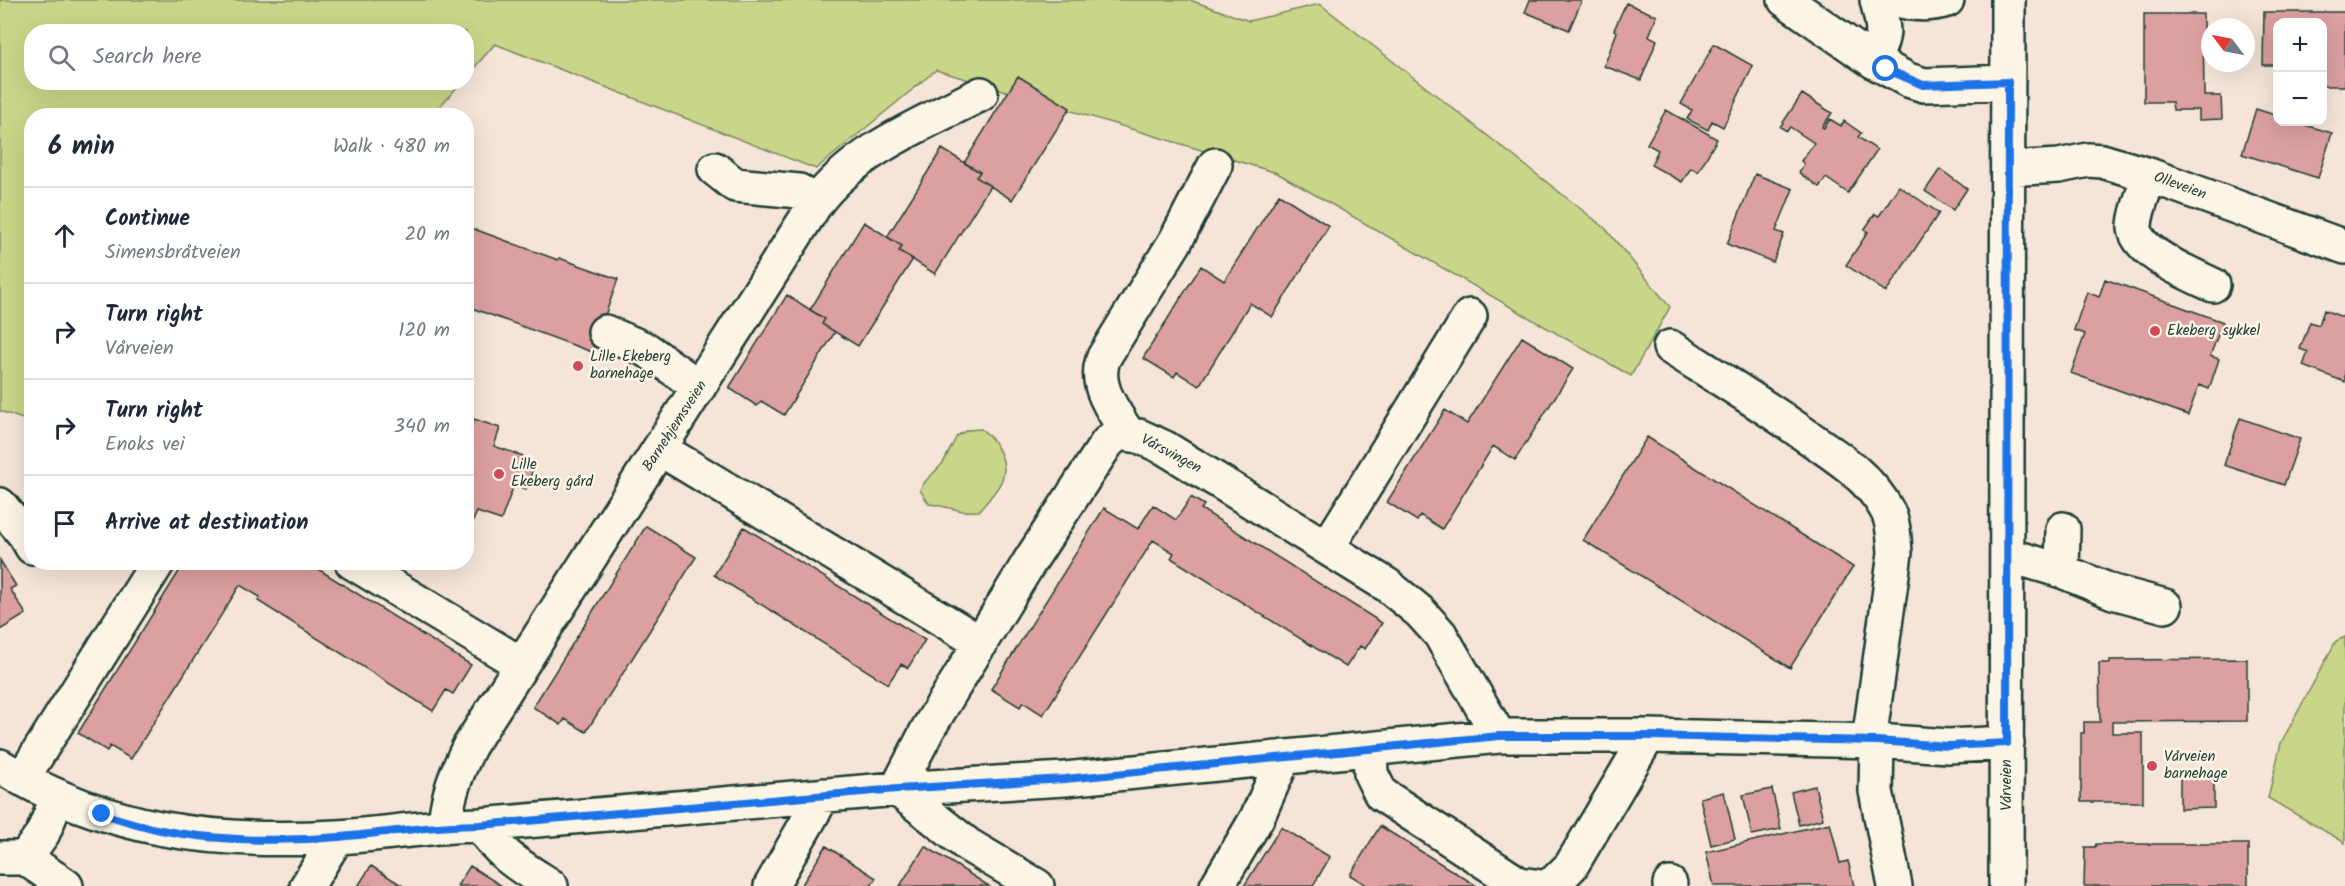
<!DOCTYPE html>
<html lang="en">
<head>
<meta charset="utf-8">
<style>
	:root { --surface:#fff; --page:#f6f6f7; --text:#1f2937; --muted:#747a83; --line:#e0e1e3 }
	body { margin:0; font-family:Kalam,sans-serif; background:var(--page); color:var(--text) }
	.controls { position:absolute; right:18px; top:18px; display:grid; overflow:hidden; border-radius:12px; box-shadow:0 6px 24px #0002 }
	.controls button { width:54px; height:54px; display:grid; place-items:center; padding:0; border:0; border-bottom:2px solid var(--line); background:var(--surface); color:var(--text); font:30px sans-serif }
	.compass { position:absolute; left:2201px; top:18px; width:54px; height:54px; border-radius:50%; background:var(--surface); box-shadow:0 6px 24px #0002; rotate:302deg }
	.stop { position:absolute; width:18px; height:18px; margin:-14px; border:4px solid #1a73e8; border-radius:50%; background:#fff }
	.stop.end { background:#1a73e8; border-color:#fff; box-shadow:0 2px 6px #0008 }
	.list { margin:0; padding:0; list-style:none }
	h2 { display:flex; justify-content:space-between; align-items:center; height:78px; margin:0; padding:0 24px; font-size:26px }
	h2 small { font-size:20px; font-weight:400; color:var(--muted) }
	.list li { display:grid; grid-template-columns:39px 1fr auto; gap:18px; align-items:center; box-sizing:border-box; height:96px; padding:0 24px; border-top:2px solid var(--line) }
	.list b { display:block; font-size:22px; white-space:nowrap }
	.list p { margin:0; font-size:20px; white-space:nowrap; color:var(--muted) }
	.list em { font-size:20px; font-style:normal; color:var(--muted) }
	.icon { flex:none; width:33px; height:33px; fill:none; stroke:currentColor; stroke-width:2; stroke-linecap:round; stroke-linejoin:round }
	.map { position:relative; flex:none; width:2345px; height:886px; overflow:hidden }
	.search { position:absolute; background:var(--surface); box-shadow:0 6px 24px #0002; left:24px; top:24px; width:450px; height:66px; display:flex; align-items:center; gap:15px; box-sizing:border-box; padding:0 21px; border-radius:24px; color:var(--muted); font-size:22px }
	.panel { position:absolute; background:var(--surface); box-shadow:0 6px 24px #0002; left:24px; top:108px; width:450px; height:462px; border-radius:24px }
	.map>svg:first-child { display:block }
	.green { fill:#c9d589; stroke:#74895e; stroke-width:1.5 }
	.building { fill:#dba09f; stroke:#1f3d34; stroke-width:1.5 }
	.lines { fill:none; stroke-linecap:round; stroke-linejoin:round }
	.minor-casing { stroke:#1f3d34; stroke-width:38 }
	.minor { stroke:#fcf5e5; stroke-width:33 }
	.route { stroke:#1a73e8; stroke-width:8 }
	.poi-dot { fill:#d1495b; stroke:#fcf5e5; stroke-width:2 }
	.labels { text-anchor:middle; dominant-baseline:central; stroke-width:5; stroke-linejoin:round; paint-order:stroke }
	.street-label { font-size:15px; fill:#1f3d34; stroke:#fcf5e5 }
	.poi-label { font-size:15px; fill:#1f3d34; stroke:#fcf5e5; text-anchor:start }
</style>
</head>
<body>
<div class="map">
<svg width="2345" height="886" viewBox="0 0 2345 886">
	<rect width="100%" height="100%" fill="#f5e4d7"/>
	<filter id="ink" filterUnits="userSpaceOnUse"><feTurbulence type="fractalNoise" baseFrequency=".0167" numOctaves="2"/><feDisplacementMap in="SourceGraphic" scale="12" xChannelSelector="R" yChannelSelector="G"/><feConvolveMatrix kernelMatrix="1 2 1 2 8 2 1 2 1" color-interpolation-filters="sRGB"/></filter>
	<g filter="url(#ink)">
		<path class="green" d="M0,0H1190L1249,21L1320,4L1605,228L1670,307L1631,376L1277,173L936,70L816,169L495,44L467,76L466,32H32V82L461,83L432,115L32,116L31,422L0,411Z
			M981,429C988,434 993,439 997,447C1014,475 997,490 979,511C957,513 949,506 929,504L920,490L923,484L943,463L957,436L967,430Z
			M2345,637V843L2268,798L2281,743L2336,641Z"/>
		<path class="building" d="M1530,0H1582L1569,30L1525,12Z
			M1626,3L1657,16L1649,36L1657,40L1641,80L1604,66L1617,32L1614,30Z
			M2264,12H2345V86H2322V22H2278V65H2263Z
			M2144,14H2203L2204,96H2221L2222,119L2199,120V110H2173L2172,102H2144Z
			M1714,44L1753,66L1723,127L1712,121L1708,130L1687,119L1692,110L1681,104Z
			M1018,76L1070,108L1012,200L976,177L980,172L964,163Z
			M1802,94L1832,113L1822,127L1824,128L1830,119L1841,126L1844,121L1861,133L1858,137L1877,150L1848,193L1826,178L1819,187L1799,173L1804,164L1801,161L1814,143L1790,127L1787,131L1780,127Z
			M2256,109L2278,116V122H2295L2332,133L2318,178L2242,154Z
			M1666,110L1717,139L1698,172L1691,168L1682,182L1651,165L1658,150L1647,144Z
			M942,149L980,172L976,177L990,186L935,274L899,251L902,246L887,237Z
			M1940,169L1967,189L1953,210L1925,191Z
			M1755,174L1793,189L1776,231L1784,234L1773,262L1727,244Z
			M1899,186L1939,213L1886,292L1846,265L1868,232L1864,230L1875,214L1879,216Z
			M1279,194L1329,226L1272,317L1250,303L1199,386L1177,372L1174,377L1143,358L1201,266L1224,281Z
			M864,222L902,246L899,251L913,259L858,346L822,324L825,319L810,310Z
			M466,226L558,260L559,258L618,279L592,352L466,306Z
			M2105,279L2223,322L2210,356L2219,359L2209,389L2199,385L2188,415L2071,373L2085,334L2074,330L2087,292L2099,297Z
			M787,295L825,319L822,324L835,332L784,415L761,401L757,406L729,388Z
			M2324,310L2345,318V382L2303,366L2308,352L2300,349L2310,322L2319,325Z
			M1522,337L1573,369L1515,460L1493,446L1442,529L1420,515L1417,521L1387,502L1445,410L1467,424Z
			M2240,418L2300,439L2284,485L2224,465Z
			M474,419L500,428L494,446L523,456L522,459L535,464L526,489L514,485L501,520L477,512L472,523L466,521V436L468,437Z
			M1647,437L1853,567L1790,668L1583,540Z
			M1191,497L1204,505L1201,509L1382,623L1365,649L1360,646L1346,667L1171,558L1174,553L1153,540L1043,715L1023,702L1020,707L991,689L1104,508L1138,529L1153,505L1176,520Z
			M646,526L696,557L586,732L565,719L561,725L533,707Z
			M744,527L925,640L908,668L901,664L888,684L714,575Z
			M0,560L16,586L10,589L26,614L0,630Z
			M185,562H307L471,665L453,694L446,690L433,711L258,601L260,597L240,585L131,759L110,746L107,751L78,733Z
			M2247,659V721L2112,722V733H2143V802H2081V733H2084V722H2100L2099,663H2110V660Z
			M2180,778H2214V808L2180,809Z
			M1815,786L1823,819L1799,825L1791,792Z
			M1772,789L1781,829L1752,835L1743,795Z
			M1724,792L1735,839L1711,845L1700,798Z
			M1830,823L1840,863L1848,861L1854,886H1714L1706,852Z
			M1380,826L1477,886H1368L1350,875Z
			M1281,827L1330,857L1313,886H1244Z
			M2096,844H2248V886H2084L2085,847H2095Z
			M826,846L876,878L871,886H801Z
			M925,846L989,886H900Z
			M371,866L403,886H358Z
			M470,866L502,886H457Z"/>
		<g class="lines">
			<g class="minor-casing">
				<path id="minor" d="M1785,0L1873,61L1908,80L1924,85L2008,82
					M1898,0C1915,5 1931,5 1947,0
					M1873,61C1887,33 1884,30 1877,0
					M715,169L735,185L799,191L816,203
					M2008,169L2059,166L2088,160L2102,161L2149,175L2345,247
					M2149,175C2145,191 2136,209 2135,225C2133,252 2193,275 2213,285
					M605,332L647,350L699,387
					M1670,347C1714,375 1759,402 1801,432C1833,454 1870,476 1888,512C1894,525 1894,539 1895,553L1869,741
					M1128,434C1114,411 1092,385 1104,357L1175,242L1215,165
					M660,449L981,643
					M0,505L25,535L32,547
					M1327,548L1470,316
					M2008,555L2062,571L2113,592L2165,606
					M352,562L521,664
					M2062,571L2063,529
					M1877,741L1876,791L1895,886
					M1370,749L1371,774L1381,794L1519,884L1535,886
					M0,766C106,831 213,844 336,837C384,835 432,825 480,825L897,789L1065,779L1499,736H1648L1877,741L1948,746L2007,743
					M22,779L158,562
					M445,825C447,796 457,772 469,747L816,203C855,150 924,123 981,94
					M480,825C502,857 520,866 551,886
					M0,858H25L66,886
					M25,858L43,833L58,796
					M307,886L337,837
					M771,886L823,795
					M1037,886L968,845L897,789L928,729L1030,561L1107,443L1118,433L1139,436L1165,448L1387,585L1420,612L1440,634L1499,736
					M1217,886L1257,818L1284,757
					M1547,886L1555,882L1571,866L1648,736
					M1670,886V884
					M2006,886L2008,0"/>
			</g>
			<use href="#minor" class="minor"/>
		</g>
	</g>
	<g class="lines" filter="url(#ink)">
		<path class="route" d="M102,814C120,819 138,825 156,829C211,841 282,842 339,837C386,833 433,825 480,825L897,789L1065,779L1499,736H1648L1877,741L1948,746L2007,743L2008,82L1923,85L1886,69"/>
	</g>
	<g class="poi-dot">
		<circle cx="2155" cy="331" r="6"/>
		<circle cx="578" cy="366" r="6"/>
		<circle cx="499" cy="474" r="6"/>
		<circle cx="2152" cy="766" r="6"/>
	</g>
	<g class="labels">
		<g class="street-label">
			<text transform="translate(2180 186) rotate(20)">Olleveien</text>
			<text transform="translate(675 426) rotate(-57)">Barnehjemsveien</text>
			<text transform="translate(1171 454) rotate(28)">Vårsvingen</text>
			<text transform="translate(2007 785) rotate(-90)">Vårveien</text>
		</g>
		<g class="poi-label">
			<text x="2167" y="331">Ekeberg sykkel</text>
			<text x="590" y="357">Lille Ekeberg<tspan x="590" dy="17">barnehage</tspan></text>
			<text x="511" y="465">Lille<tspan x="511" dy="17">Ekeberg gård</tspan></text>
			<text x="2164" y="757">Vårveien<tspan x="2164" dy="17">barnehage</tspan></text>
		</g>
	</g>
</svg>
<div class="controls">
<button>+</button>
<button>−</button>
</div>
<svg class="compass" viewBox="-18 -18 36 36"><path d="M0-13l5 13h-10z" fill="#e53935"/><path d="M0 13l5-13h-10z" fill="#747a83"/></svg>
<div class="stop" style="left:1886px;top:69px"></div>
<div class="stop end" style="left:102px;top:814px"></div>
<div class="search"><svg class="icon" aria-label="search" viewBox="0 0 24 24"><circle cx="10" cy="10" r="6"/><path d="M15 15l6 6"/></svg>Search here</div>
<section class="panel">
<h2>6 min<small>Walk · 480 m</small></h2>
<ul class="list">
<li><svg class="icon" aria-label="ahead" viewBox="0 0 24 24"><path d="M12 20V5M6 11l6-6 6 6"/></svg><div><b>Continue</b><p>Simensbråtveien</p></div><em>20 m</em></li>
<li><svg class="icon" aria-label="right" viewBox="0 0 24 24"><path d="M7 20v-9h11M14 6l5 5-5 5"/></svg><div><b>Turn right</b><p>Vårveien</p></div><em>120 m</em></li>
<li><svg class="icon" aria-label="right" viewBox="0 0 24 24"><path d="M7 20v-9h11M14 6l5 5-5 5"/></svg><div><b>Turn right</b><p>Enoks vei</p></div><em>340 m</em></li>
<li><svg class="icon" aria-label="arrive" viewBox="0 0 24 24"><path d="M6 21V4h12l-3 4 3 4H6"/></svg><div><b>Arrive at destination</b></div></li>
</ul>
</section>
</div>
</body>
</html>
